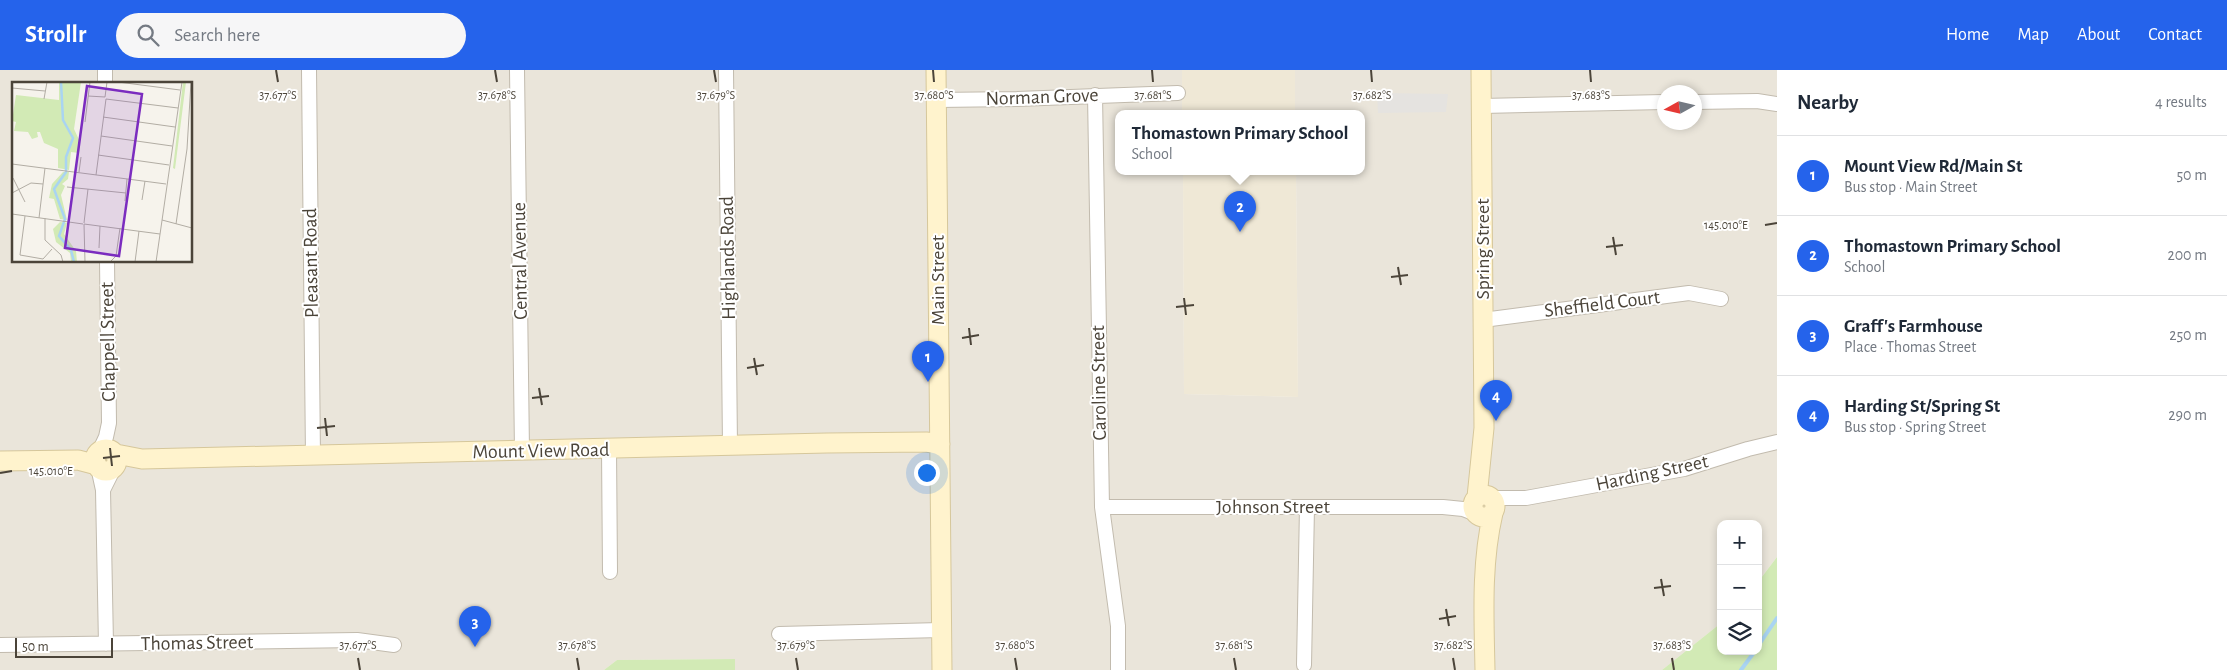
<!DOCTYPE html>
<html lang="en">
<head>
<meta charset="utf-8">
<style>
	:root { --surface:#fff; --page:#f6f6f7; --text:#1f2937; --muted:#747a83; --line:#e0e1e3; --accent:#2563eb }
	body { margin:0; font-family:"Alegreya Sans",sans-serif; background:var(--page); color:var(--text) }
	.controls { position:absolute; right:15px; bottom:15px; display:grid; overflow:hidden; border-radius:10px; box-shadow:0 2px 8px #0003 }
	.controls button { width:45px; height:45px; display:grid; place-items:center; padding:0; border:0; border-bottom:1px solid var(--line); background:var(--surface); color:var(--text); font:25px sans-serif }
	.compass { position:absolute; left:1657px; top:15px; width:45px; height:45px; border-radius:50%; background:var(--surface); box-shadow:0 2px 8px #0003; rotate:262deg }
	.scale { position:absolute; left:15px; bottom:12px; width:98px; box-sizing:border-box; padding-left:5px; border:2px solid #4b4439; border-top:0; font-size:14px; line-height:18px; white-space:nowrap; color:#4b4439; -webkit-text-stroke:4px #fff; paint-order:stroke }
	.you { position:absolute; left:926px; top:402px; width:18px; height:18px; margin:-12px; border:4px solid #fff; border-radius:50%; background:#1a73e8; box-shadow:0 0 0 8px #1a73e833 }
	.badge { display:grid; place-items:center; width:32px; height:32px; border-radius:50%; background:var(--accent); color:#fff; font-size:16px; font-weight:700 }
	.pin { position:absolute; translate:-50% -41px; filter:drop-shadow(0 1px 2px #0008) }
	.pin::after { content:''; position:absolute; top:26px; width:18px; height:15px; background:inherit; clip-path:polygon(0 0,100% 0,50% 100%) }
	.popup { position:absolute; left:1115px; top:40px; width:250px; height:65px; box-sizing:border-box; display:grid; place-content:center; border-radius:10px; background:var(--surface); filter:drop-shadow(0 1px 4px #0005); font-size:16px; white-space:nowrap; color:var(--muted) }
	.popup b { font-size:19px; color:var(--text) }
	.popup::after { content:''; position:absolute; left:50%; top:100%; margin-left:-10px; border:10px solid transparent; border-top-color:var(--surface) }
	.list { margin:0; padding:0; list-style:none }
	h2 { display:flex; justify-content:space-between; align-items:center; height:65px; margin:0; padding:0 20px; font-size:21px }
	h2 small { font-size:16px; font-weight:400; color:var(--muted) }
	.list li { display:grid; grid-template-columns:32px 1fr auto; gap:15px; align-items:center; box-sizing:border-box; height:80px; padding:0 20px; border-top:1px solid var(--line) }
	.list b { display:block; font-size:19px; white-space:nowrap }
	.list p { margin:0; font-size:16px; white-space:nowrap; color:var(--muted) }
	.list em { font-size:16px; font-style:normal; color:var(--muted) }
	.icon { flex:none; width:28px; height:28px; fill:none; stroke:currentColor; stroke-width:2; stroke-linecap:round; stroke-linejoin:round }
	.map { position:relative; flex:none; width:1777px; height:600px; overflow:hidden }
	header { display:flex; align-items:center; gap:30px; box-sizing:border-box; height:70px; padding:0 25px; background:var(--accent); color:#fff }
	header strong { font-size:24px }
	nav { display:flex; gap:28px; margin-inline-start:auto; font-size:18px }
	.search { width:350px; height:45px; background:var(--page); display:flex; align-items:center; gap:12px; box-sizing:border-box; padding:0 18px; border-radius:28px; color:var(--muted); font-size:19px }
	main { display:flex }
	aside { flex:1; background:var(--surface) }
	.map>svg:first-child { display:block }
	.residential { fill:#eae5da; fill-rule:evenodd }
	.education { fill:#efe8d6 }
	.green { fill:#d2eab5 }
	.parking { fill:#e5e3e0 }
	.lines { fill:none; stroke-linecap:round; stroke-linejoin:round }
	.stream { stroke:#a9d4f2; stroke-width:4 }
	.street-casing { stroke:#c2bbae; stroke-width:16 }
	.secondary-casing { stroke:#d6c79b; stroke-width:21 }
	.street { stroke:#fff; stroke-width:14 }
	.secondary { stroke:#fff3cd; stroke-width:19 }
	.ticks { fill:none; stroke:#4b4439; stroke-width:2 }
	.labels { text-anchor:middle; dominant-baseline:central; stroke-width:4; stroke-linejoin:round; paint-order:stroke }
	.street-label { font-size:20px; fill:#4b4439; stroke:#fff }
	.inset-river { fill:none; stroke:#a9d4f2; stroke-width:2.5 }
	.inset-road { fill:none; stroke:#b2ada4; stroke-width:1 }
	.view { fill:#7b2cbf; fill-opacity:0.15; stroke:#7b2cbf; stroke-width:2.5 }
	.inset-edge { fill:none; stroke:#4b4439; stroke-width:2.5 }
	.ticks-label { font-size:12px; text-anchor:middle; fill:#4b4439; stroke:#fff; stroke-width:4; stroke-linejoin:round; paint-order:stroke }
</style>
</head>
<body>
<header>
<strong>Strollr</strong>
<div class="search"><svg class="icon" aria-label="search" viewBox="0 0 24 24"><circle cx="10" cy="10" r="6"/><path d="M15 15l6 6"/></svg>Search here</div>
<nav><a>Home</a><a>Map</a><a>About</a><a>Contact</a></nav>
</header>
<main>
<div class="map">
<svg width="1777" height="600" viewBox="0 0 1777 600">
	<rect width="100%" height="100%" fill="#f6f3ec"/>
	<path class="residential" d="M0,0H1182V43H1119V101H1183L1184,324L1298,327L1296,101H1361V43H1295V0H1777V487L1758,512V454H1721V553L1662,600H735L734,589L617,590L604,600H0ZM14,14H191V191H14ZM1664,22H1694V52H1664Z"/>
	<path class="education" d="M1182,0H1295V43H1182Z
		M1183,101H1296L1298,327L1184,324Z"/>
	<path class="green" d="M1777,487V600H1662L1721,553V581H1758V512Z
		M735,589V600H604L617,590Z"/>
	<path class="parking" d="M1377,23L1448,24L1446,42L1378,43Z"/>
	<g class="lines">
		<path class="stream" d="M1758,576L1777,548
			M1741,600L1755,581"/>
		<g class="street-casing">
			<path id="street" d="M105,0V14
				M309,0L313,387
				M517,0L522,381
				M726,0L730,376
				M1095,25L1102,437L1118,556V600
				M937,30L1017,29L1178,23
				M1694,32L1757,31L1777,34
				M1482,36L1664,32
				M1483,250L1689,223L1721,229
				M609,379L610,502
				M99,382L106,367L109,353L107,191
				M98,397L103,420L106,574
				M103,420L114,398
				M1492,428H1526L1684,399L1748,379L1777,372
				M1102,437H1443L1463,439L1476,444
				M779,564L941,560
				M0,575L357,570L394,575
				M1304,595L1307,437"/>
		</g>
		<g class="secondary-casing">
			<path id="secondary" d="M936,0L942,600
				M95 390a11 11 0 1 1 22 0a11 11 0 1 1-22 0Z
				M116,384L142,389L827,373L926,372L940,374
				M0,391L78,390L97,395
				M1473 436a11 11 0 1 1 22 0a11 11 0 1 1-22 0Z
				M1477,427L1484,358L1481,0
				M1485,600C1484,548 1481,494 1493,443"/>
		</g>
		<use href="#street" class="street"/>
		<use href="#secondary" class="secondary"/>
	</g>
	<path class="ticks" d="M276,0L278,12M495,0L497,12M714,0L716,12M933,0L934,12M1152,0L1153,12M1371,0L1372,12M1590,0L1591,12M1765,155L1777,153M1613,167L1616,185M1606,177L1623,175M1398,197L1401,215M1391,207L1408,205M1184,228L1186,245M1176,237L1194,235M969,258L971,275M962,268L979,265M754,288L757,305M747,298L764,295M539,318L542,335M532,328L549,326M325,348L327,366M317,358L335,356M110,378L112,396M103,388L120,386M0,403L12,401M1661,509L1664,526M1654,518L1671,516M1446,539L1449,556M1439,549L1456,546M358,588L360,600M577,588L579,600M796,588L798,600M1015,588L1017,600M1234,588L1236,600M1453,588L1455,600M1672,588L1674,600"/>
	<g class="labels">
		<g class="street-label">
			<text transform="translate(1042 27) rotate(-2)">Norman Grove</text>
			<text transform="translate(1483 179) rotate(-90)">Spring Street</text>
			<text transform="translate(728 188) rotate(-91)">Highlands Road</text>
			<text transform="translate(520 191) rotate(-91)">Central Avenue</text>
			<text transform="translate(311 193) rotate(-91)">Pleasant Road</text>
			<text transform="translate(938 210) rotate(-90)">Main Street</text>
			<text transform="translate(1602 234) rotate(-7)">Sheffield Court</text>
			<text transform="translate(108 272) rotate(-91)">Chappell Street</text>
			<text transform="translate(1099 313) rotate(-91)">Caroline Street</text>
			<text transform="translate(541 381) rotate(-1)">Mount View Road</text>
			<text transform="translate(1652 403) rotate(-12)">Harding Street</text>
			<text x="1273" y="437">Johnson Street</text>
			<text transform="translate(197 573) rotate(-1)">Thomas Street</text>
		</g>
	</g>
	<g transform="translate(12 12)">
		<rect width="180" height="180" fill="#f6f3ec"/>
		<path d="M47,0H69L62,47L68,60L67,71L59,70L57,88L46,86V67L32,61L28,50H25L26,55L20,57L16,50L2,49L4,40L0,39L4,13L47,18ZM171,0H174L163,87L161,86ZM51,90H57L56,97L50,102L53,104L49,113L55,138L48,137L42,117L37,116L40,102ZM48,140L55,141L52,152L64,169L65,180H59L58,171L44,160L41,147Z" fill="#d2eab5"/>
		<path class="inset-river" d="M49,0L51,38L61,56L54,75V90L42,107L53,137L47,154L59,168L62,180"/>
		<path class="inset-road" d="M106,0L168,8M0,6L33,9M76,14L93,15M93,15L95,0M32,17L35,0M94,17L166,26M91,35L163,45M73,40L78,0M89,54L160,64M86,73L157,83M0,82L154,102M67,90L69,75M84,93L94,17M1,96L13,120M55,105L114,111M0,111L19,101L31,102M130,118L133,99M113,119L115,97M0,132L71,142M13,134L8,173L31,177L40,167M27,136L33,86M33,136V158L49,173L51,180M150,138L180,146M72,141L76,107M72,142L148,152M72,142L73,180M164,142L175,67L179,0M87,166L88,144M98,180L104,174L108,146M123,180L127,149M144,180L170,0"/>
		<path class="view" d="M75,4L130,12L107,174L53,166Z"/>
		<rect width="180" height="180" class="inset-edge"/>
	</g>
	<g class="ticks-label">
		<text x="278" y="29">37.677°S</text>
		<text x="497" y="29">37.678°S</text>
		<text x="716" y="29">37.679°S</text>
		<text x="934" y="29">37.680°S</text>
		<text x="1153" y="29">37.681°S</text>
		<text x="1372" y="29">37.682°S</text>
		<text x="1591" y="29">37.683°S</text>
		<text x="1726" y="159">145.010°E</text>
		<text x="51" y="405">145.010°E</text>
		<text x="358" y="579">37.677°S</text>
		<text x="577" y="579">37.678°S</text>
		<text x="796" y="579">37.679°S</text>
		<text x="1015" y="579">37.680°S</text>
		<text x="1234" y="579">37.681°S</text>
		<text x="1453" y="579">37.682°S</text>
		<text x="1672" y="579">37.683°S</text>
	</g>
</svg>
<div class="controls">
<button>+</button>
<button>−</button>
<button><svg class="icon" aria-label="layers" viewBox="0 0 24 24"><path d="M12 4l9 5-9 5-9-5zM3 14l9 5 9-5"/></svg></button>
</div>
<svg class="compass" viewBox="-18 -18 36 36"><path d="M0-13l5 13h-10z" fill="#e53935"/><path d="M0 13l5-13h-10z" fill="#747a83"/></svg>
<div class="scale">50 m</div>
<div class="you"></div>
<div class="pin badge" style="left:928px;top:312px">1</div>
<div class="pin badge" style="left:1240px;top:162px">2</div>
<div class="popup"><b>Thomastown Primary School</b>School</div>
<div class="pin badge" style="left:475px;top:577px">3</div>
<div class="pin badge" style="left:1496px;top:351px">4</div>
</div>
<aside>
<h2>Nearby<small>4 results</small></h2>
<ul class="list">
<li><span class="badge">1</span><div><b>Mount View Rd/Main St</b><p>Bus stop · Main Street</p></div><em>50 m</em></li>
<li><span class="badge">2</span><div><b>Thomastown Primary School</b><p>School</p></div><em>200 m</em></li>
<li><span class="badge">3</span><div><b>Graff's Farmhouse</b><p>Place · Thomas Street</p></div><em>250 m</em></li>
<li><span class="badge">4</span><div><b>Harding St/Spring St</b><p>Bus stop · Spring Street</p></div><em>290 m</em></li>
</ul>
</aside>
</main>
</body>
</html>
